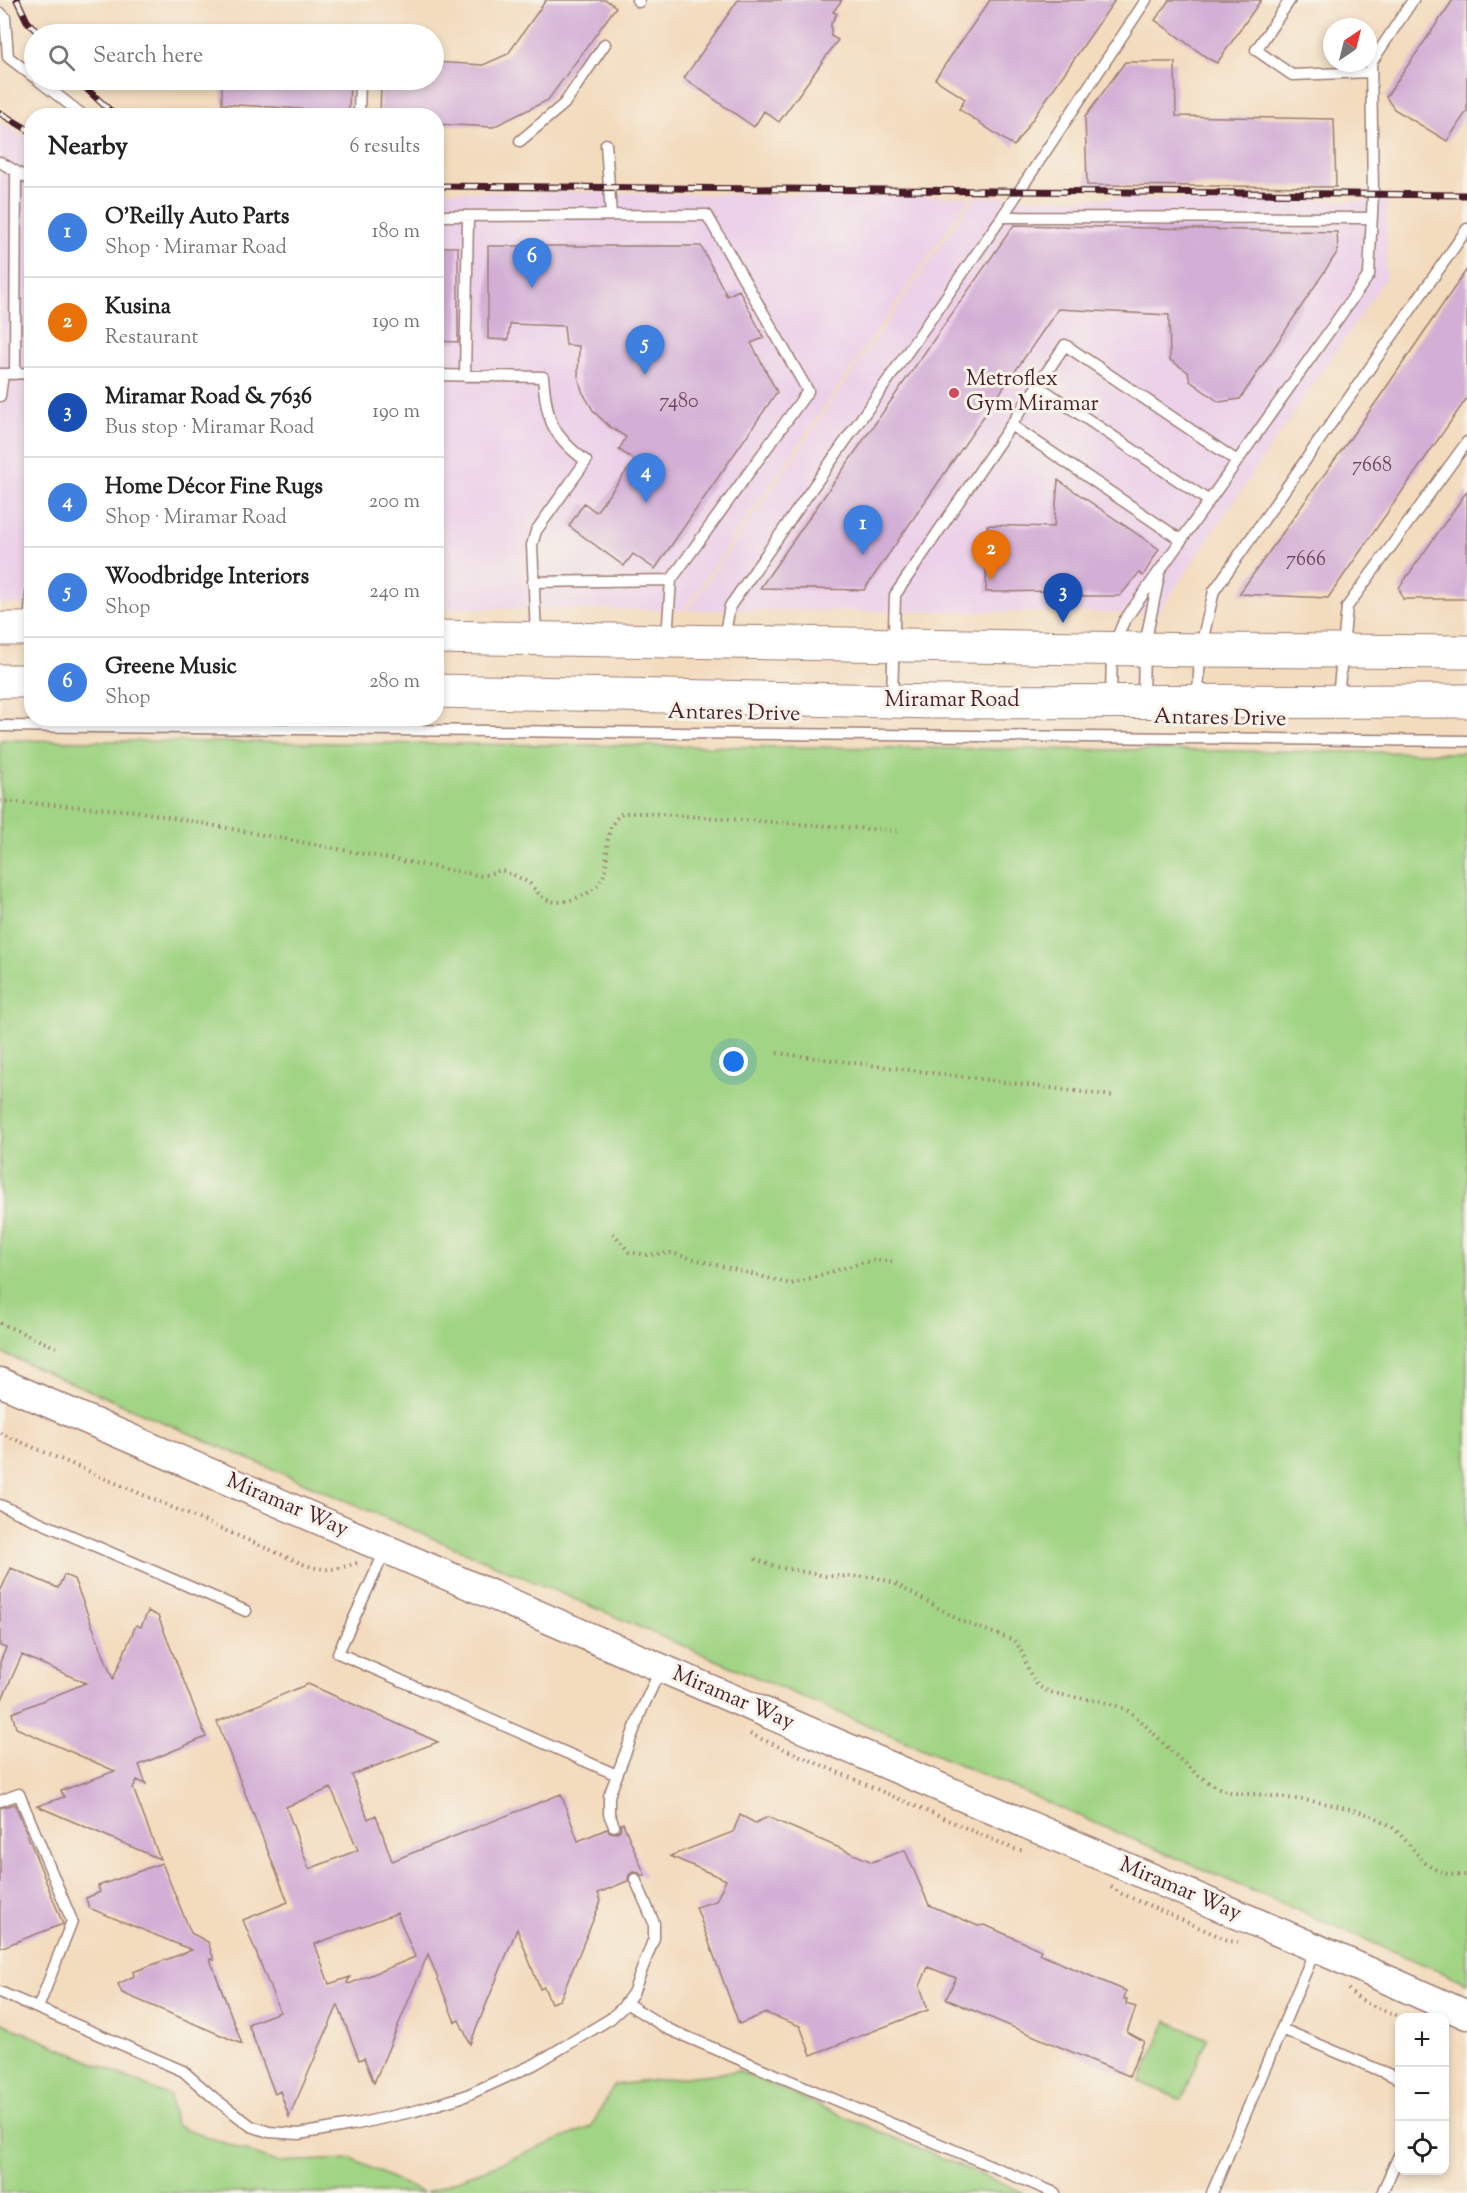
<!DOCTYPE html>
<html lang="en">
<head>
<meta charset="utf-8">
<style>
	:root { --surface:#fff; --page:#f2f2f2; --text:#222; --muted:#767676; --line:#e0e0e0; --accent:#7c3aed }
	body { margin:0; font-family:"Sorts Mill Goudy",serif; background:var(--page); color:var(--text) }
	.controls { position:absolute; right:18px; bottom:18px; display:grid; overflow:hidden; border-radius:12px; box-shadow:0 3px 9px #0003 }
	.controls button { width:54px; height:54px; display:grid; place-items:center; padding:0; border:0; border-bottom:2px solid var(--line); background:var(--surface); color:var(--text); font:30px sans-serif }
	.compass { position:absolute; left:1323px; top:18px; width:54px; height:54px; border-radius:50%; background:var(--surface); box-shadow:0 3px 9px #0003; rotate:35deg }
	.you { position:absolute; left:734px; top:1062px; width:21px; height:21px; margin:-15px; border:4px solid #fff; border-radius:50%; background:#1a73e8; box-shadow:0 0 0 9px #1a73e833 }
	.badge { display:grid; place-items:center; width:39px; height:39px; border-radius:50%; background:var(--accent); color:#fff; font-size:20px; font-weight:700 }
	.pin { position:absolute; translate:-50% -50px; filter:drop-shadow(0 2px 3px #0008) }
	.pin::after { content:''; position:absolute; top:32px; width:21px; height:18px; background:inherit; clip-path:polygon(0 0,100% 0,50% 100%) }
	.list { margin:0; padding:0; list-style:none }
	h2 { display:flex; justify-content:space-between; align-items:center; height:78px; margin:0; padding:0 24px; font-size:26px }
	h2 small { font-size:20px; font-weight:400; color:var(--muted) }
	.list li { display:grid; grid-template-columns:39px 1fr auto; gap:18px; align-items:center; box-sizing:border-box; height:90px; padding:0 24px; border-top:2px solid var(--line) }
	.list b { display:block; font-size:22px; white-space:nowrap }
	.list p { margin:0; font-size:20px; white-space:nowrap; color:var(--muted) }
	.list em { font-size:20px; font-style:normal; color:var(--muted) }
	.icon { flex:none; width:33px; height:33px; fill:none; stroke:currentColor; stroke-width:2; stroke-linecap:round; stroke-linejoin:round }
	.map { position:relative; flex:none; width:1467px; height:2193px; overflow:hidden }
	.search { position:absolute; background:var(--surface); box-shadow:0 3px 9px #0003; left:24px; top:24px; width:420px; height:66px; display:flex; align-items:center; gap:15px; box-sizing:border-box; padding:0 21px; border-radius:33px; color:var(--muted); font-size:22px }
	.panel { position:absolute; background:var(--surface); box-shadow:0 3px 9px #0003; left:24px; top:108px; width:420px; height:618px; border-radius:24px }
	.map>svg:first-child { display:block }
	.built { fill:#ecd1e9 }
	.green { fill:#a1d484; stroke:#767a58; stroke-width:1.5 }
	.building { fill:#d3afd6; fill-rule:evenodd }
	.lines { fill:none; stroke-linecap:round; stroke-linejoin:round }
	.service-casing { stroke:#9e7d74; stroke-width:13 }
	.tertiary-casing { stroke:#9e7d74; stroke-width:31 }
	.primary-casing { stroke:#9e7d74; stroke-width:35 }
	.path { stroke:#9e7d74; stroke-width:4; stroke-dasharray:1.5 4.5; stroke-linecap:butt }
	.service { stroke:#fff; stroke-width:10 }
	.tertiary { stroke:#fff; stroke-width:28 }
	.primary { stroke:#fff; stroke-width:33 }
	.rail-casing { stroke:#4a1f2b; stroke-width:7 }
	.rail { stroke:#f7f3e8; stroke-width:4.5; stroke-dasharray:14; stroke-linecap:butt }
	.poi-dot { fill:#d1495b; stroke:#f7f3e8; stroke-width:2 }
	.labels { text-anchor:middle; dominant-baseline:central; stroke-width:6; stroke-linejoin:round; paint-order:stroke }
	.number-label { font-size:20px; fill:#6c4356 }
	.poi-label { font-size:22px; fill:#4a1f2b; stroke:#f7f3e8; text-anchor:start }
	.street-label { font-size:22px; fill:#4a1f2b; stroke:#f7f3e8 }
</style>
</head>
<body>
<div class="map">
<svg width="1467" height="2193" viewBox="0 0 1467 2193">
	<rect width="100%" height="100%" fill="#f7f3e8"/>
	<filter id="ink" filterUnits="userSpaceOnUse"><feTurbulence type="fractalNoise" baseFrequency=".0167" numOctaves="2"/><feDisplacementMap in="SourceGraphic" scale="12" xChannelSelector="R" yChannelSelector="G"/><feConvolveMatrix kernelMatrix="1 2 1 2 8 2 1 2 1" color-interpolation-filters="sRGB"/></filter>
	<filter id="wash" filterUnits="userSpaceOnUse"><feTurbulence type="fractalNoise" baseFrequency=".008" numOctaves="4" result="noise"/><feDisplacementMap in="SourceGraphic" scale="24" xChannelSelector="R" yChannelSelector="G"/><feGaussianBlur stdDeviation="1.35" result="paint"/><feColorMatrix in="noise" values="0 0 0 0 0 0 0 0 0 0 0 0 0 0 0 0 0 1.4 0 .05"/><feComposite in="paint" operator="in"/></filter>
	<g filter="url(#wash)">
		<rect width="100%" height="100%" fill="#f3dbbd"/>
		<path class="built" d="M0,122L31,142V605L0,604Z
			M437,191L970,197L684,610L437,608Z
			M974,197L1387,201L1386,278L1158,613L688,610Z"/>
		<path class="green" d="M0,740L1467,753V1983L0,1352Z
			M1167,2021L1207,2039L1182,2100L1140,2082Z
			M0,2022L170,2096L175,2125L276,2162L352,2159L423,2193H0Z
			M738,2071L1024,2193H425L591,2127L614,2085Z"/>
		<g id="blocks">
			<path class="building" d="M546,0H606L616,7L548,100L493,127L436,124V116H380L381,80H434V62L483,65L508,54Z
				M738,0H842L833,12L837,14L831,23V36L838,40L779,122L764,111L754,127L684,78Z
				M990,0H1115L1014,146L959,109L965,99L935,79Z
				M1169,0H1261L1217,63L1209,59L1155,20Z
				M1453,0H1467V111L1447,141L1394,109L1386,97Z
				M1125,62H1175L1176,116L1334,119L1336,187L1087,185L1085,117Z
				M222,80H350L349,112L222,104Z
				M1014,225L1337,232L1338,251L1240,399L1219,402L1190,381L1188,372L1170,360L1169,315L1058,309L864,590L760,588Z
				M488,246H701L727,296L739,290L764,338L751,343L777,392L655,569L633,554L624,566L569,526L584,503L596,512L635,460L619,450L626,437L610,427L594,412L582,391L578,376L579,346L566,345L564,326L510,324L508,340L488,339Z
				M436,247H458V342L436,341Z
				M1467,269V398L1328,598L1239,594L1381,395Z
				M1058,480L1159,549L1143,576L1139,573L1120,596H1049L1050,591L986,592L987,525L1054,527Z
				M1467,491V599H1403L1399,588Z
				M11,1568L58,1588L64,1575L74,1579L113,1679L136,1625L141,1627L148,1611L158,1616L206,1737L139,1765L146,1784L137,1780L133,1788L160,1859L37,1806L64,1797L61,1791L115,1771L16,1728L12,1713L86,1683L22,1655L0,1704V1662L6,1648L0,1646V1592Z
				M308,1684L438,1742L352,1775L368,1819L376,1815L392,1861L561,1794L578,1841L607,1829L610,1832L616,1833L620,1830L621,1824L623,1823L645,1875L642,1876L639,1873L633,1872L629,1875L628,1881L598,1893L601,1901L560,2000L551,2003L544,1987L540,1989L517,1929L470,2044L459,2020L455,2022L428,1954L374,2083L364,2058L359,2060L338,2005L289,2117L280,2091L275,2094L248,2024L280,2012L243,1920L288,1902L217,1722ZM331,1788L358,1850L309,1869L286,1807ZM397,1913L415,1957L349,1984L347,1983L350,1977L329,1984L315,1944Z
				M15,1804L63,1924L0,1948V1808Z
				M740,1815L755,1823L768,1817L872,1862L905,1850L929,1905L978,1926L985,1925L1041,1950L1039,1954L1126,1991L1124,1999H1127L1126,2004L1136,2007L1127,2032L1144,2041L1129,2076L946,1999L956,1978L928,1967L920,1986L928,2010L811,2055L800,2026L766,2013L739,2024L696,1907L716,1901L726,1880L670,1856L733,1832Z
				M162,1863L191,1933L208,1942L214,1960L210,1959L242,2044L122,1993L118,1984L134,1976L133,1972L192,1950L89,1908L86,1898L100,1892L98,1886Z"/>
		</g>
	</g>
	<g filter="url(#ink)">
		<use href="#blocks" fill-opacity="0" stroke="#9e7d74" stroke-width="1.5"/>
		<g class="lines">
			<g class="service-casing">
				<path id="service" d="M637,0L639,2
					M1290,0L1256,50L1292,75L1371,72
					M0,13L5,17L8,57L34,77
					M361,34V31
					M38,80L84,116
					M359,116L360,80
					M520,141L564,104L605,44
					M606,144L611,215
					M0,162L32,181
					M436,216L707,215L808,391L671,580L533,582
					M1002,217L1372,218
					M0,374L32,373
					M15,374L16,173
					M436,375L543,377C547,420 551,435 586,461L536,531L532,545L536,635
					M465,376L468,218
					M1038,386L1209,501
					M0,396L3,374
					M1181,540L1011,425L1065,345L1237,461
					M29,626L32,582
					M667,638L671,580
					M724,638L730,606L1002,217L1146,0
					M1198,697L1200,650L1214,591L1467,229
					M1338,697L1347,607L1467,442
					M892,698L895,595L1011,425
					M1111,698L1112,649L1124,621L1369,275L1373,194L1371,63L1413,0
					M1143,699L1144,649L1159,576
					M0,726L1467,741
					M0,1505L246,1611
					M386,1549L338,1653L617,1775
					M0,1801L19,1794L72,1921L38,2008
					M614,1826L609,1814V1796L642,1709L661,1668
					M0,1992L183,2071L214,2098L251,2126L269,2132L299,2134L357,2124L415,2111L465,2096L535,2064L610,2019L622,2008L633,1993L654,1938V1923L635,1879
					M626,2003L668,2029L1055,2193
					M1282,2029L1400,2079
					M1212,2193L1315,1950
					M1382,2193L1400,2153"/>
			</g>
			<g class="tertiary-casing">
				<path id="tertiary" d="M0,1382L661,1668L1316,1948L1467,2015"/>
			</g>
			<g class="primary-casing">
				<path id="primary" d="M0,629H32
					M436,637L1200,650L1467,652
					M0,681H32
					M436,691L936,702L1467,701"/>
			</g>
			<path class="path" d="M0,801L136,811L482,876L501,870C511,874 522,878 530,884C535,889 541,898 547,900C558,904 569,901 579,897C627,878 590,840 622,813H646L898,831
				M777,1053L1113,1096
				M613,1233L629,1252L647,1255L671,1253L791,1284L861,1263L877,1260L895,1262
				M0,1323L57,1348
				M0,1433L303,1564C326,1572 334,1570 357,1563
				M755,1559L777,1567L799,1571L826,1576L874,1577L894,1583L963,1622L1013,1640C1027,1652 1025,1675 1040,1687C1057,1699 1105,1697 1128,1711C1137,1716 1145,1725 1152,1732C1171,1751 1201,1783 1227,1791C1238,1795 1251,1793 1263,1795C1303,1800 1342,1803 1379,1819C1418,1838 1415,1878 1467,1875
				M750,1734L1014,1849L1025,1851
				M1111,1887L1120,1893L1230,1941L1238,1942
				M1348,1989C1360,2004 1386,2010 1404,2018"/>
			<use href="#service" class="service"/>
			<use href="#tertiary" class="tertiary"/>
			<use href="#primary" class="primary"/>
			<g class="rail-casing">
				<path id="rail" d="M17,0L27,21L39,34
					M77,80L116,116
					M0,113L32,132
					M436,186L1467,195"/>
			</g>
			<use href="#rail" class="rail"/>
		</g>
	</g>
	<circle class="poi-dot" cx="954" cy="393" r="6"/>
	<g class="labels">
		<g class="number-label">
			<text x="679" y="402">7480</text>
			<text x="1372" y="466">7668</text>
			<text x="1306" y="560">7666</text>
		</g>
		<g class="poi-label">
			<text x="966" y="380">Metroflex<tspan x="966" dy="25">Gym Miramar</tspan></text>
		</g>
		<g class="street-label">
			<text x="952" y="701">Miramar Road</text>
			<text transform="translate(734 714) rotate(1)">Antares Drive</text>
			<text transform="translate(1220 719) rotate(1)">Antares Drive</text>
			<text transform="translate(287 1506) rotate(23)">Miramar Way</text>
			<text transform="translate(733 1699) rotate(23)">Miramar Way</text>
			<text transform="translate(1180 1890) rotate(23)">Miramar Way</text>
		</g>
	</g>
</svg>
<div class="controls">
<button>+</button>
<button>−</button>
<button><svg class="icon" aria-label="locate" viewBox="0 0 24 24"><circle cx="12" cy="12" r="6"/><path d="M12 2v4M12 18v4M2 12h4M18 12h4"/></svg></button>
</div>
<svg class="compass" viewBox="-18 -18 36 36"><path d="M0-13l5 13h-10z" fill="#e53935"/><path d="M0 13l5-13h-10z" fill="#767676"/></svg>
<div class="you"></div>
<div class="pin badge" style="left:863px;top:555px;background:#3f7fe0">1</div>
<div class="pin badge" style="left:991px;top:580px;background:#e8710a">2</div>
<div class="pin badge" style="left:1063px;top:623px;background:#1a4fb4">3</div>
<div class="pin badge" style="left:646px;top:503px;background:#3f7fe0">4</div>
<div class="pin badge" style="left:645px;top:375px;background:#3f7fe0">5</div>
<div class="pin badge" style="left:532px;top:288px;background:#3f7fe0">6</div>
<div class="search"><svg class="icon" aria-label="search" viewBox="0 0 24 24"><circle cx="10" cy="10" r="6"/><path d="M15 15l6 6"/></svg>Search here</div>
<section class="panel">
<h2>Nearby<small>6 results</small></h2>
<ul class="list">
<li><span class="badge" style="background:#3f7fe0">1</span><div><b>O'Reilly Auto Parts</b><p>Shop · Miramar Road</p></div><em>180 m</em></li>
<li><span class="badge" style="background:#e8710a">2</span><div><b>Kusina</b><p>Restaurant</p></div><em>190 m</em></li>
<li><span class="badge" style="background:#1a4fb4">3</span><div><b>Miramar Road &amp; 7636</b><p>Bus stop · Miramar Road</p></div><em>190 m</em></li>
<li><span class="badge" style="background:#3f7fe0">4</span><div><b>Home Décor Fine Rugs</b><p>Shop · Miramar Road</p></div><em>200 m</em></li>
<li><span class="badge" style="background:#3f7fe0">5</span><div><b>Woodbridge Interiors</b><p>Shop</p></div><em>240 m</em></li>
<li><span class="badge" style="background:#3f7fe0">6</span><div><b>Greene Music</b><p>Shop</p></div><em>280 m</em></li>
</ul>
</section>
</div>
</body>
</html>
